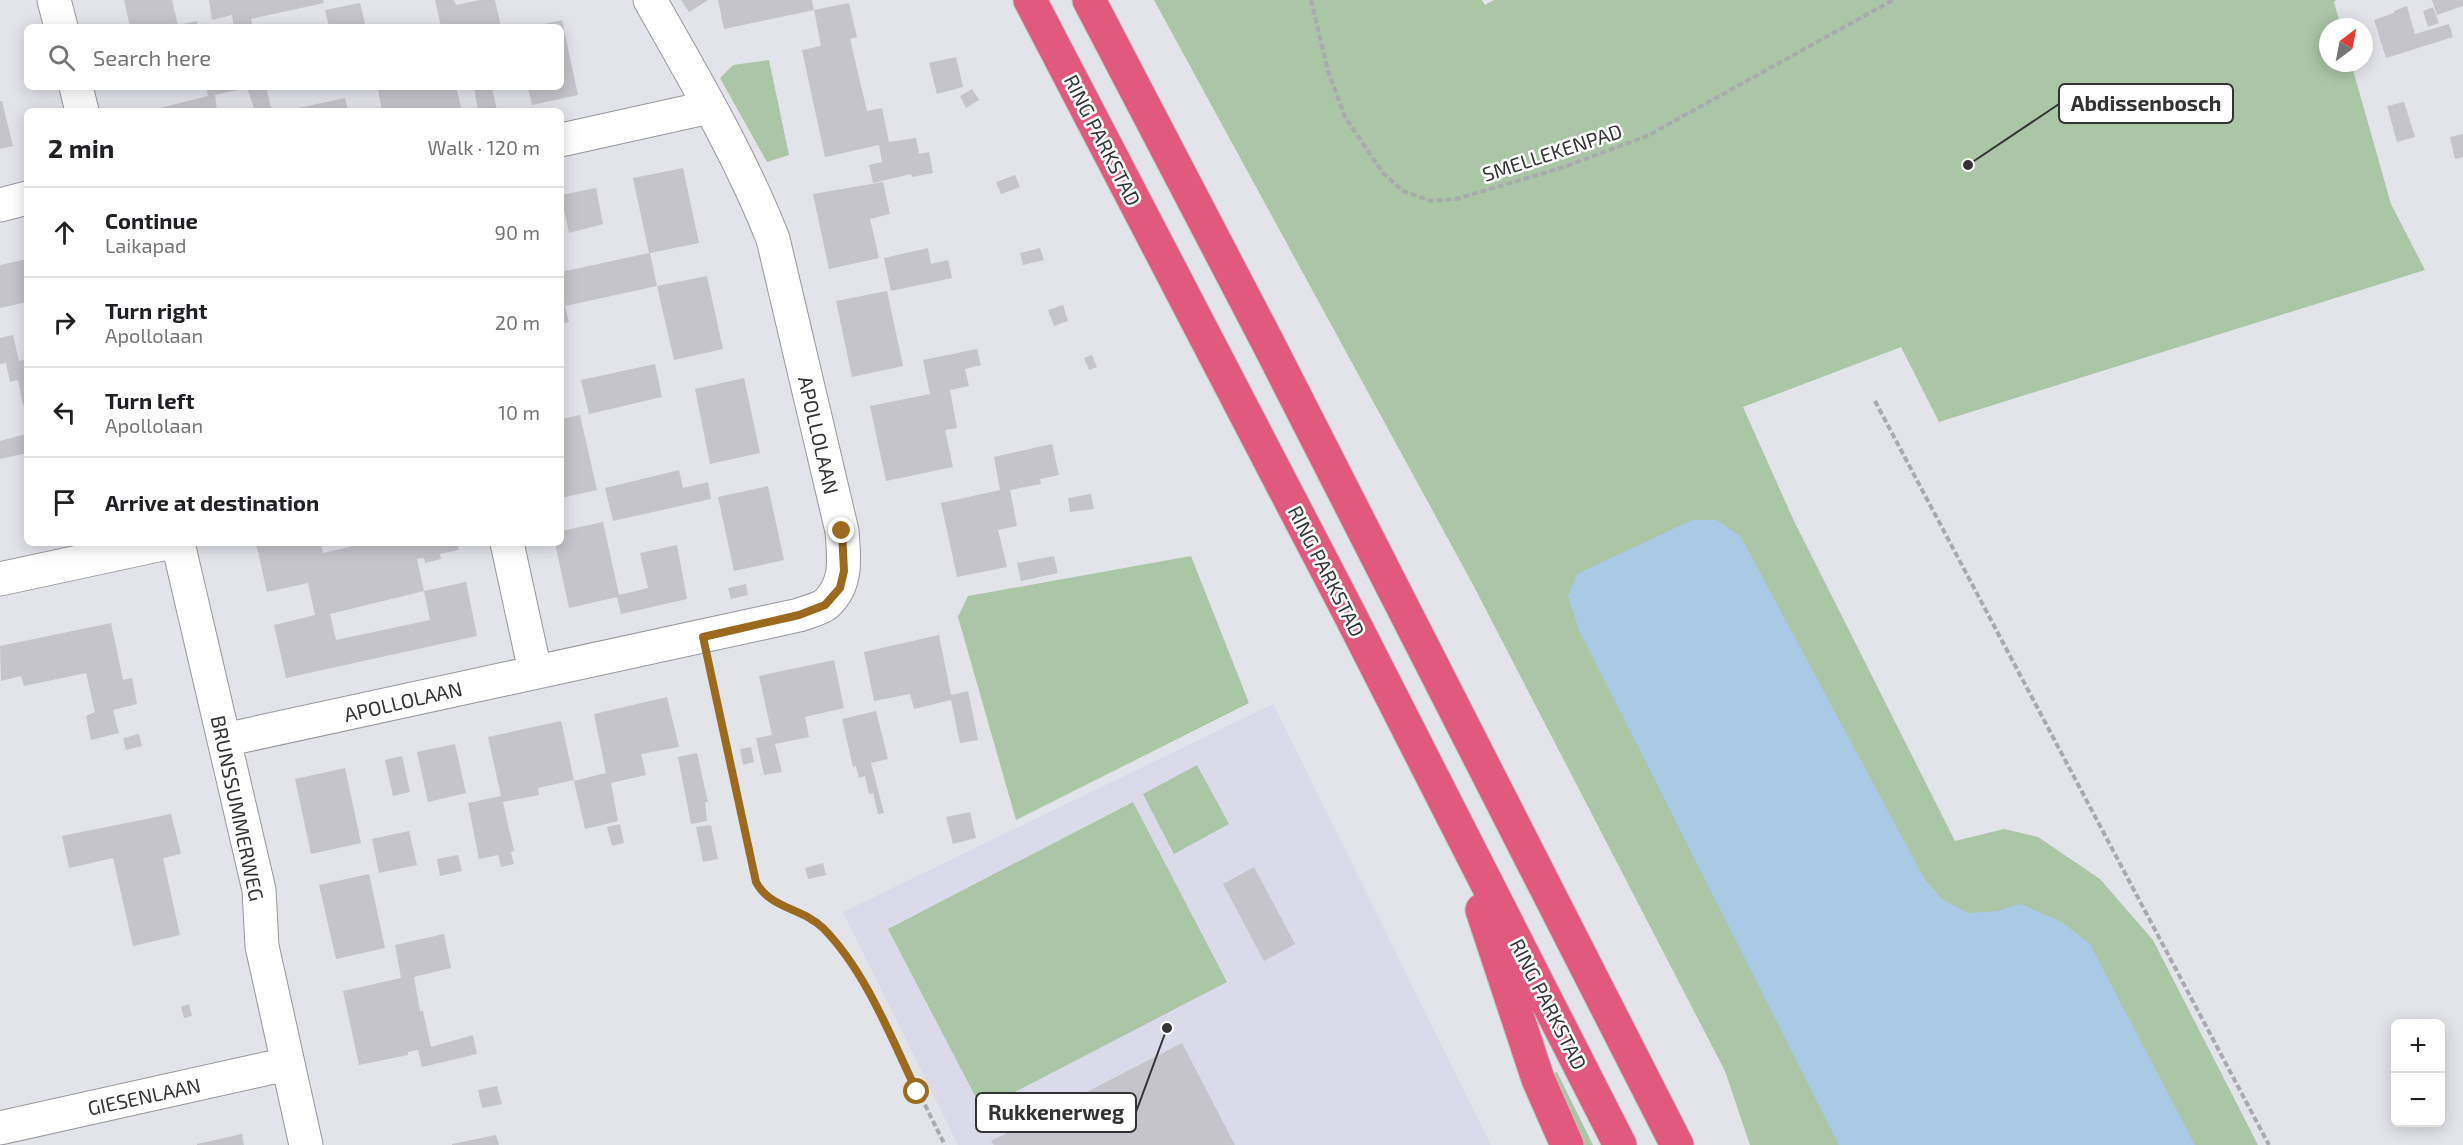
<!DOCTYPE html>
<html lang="en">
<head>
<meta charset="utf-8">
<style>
	:root { --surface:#fff; --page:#f2f2f2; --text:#202124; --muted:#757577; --line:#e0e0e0 }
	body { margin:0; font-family:"Exo 2",sans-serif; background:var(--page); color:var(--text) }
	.controls { position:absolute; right:18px; bottom:18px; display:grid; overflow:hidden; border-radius:9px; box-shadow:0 3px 15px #0003 }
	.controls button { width:54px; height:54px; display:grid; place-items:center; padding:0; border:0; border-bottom:2px solid var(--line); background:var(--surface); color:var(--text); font:30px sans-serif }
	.compass { position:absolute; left:2319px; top:18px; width:54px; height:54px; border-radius:50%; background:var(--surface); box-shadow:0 3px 15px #0003; rotate:32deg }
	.stop { position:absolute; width:18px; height:18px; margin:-14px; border:4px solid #9c6a1f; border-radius:50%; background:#fff }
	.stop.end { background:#9c6a1f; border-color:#fff; box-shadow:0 2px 6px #0008 }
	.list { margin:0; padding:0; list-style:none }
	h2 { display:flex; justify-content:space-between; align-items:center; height:78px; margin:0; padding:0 24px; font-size:26px }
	h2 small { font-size:20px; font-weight:400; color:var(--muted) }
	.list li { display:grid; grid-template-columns:39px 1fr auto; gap:18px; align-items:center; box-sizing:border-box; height:90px; padding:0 24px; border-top:2px solid var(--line) }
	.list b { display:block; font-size:22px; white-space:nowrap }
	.list p { margin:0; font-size:20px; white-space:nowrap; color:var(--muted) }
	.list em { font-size:20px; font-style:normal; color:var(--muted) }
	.icon { flex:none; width:33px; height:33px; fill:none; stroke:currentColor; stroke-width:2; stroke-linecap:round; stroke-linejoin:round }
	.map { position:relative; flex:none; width:2463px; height:1145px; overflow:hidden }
	.search { position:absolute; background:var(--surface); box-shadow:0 3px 15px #0003; left:24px; top:24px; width:540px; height:66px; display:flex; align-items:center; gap:15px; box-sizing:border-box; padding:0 21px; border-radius:9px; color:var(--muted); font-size:22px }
	.panel { position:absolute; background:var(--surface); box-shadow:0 3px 15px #0003; left:24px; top:108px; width:540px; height:438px; border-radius:9px }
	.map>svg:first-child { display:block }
	.built { fill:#dadae8 }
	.green { fill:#abc5a7 }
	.water { fill:#a9c9e5 }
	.building { fill:#c4c4ca }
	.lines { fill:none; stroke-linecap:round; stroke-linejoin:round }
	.street-casing { stroke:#97979d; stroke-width:35 }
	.highway-casing { stroke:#c2c2c2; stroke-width:35 }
	.path { stroke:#a9aaae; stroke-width:4; stroke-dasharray:6 3; stroke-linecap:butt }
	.street { stroke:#fff; stroke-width:33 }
	.highway { stroke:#e1597c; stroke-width:33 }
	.route { stroke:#9c6a1f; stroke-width:8 }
	.labels { text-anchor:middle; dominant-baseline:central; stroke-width:5; stroke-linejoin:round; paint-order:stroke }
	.street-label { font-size:20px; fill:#333335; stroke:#fff }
	.leader { fill:none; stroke:#333335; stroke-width:2 }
	.callout-dot { fill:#333335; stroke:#fff; stroke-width:2 }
	.callout { fill:#fff; stroke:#333335; stroke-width:2 }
	.callout-label { font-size:21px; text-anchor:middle; font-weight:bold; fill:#333335 }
</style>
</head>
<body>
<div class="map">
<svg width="2463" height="1145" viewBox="0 0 2463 1145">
	<rect width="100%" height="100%" fill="#e3e4ea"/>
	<path class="built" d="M1273,704L1491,1145H958L843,912Z"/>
	<path class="green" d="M1154,0H1482L1485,5L1494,0H2336L2334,2L2341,27H2328V63H2351L2391,204L2425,270L1939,422L1901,347L1743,407L1794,521L1955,841L2004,829L2038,837L2100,879L2153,940L2258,1145H1750L1725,1071L1471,581Z
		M769,60L789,155L767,162L720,78L733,65Z
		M1191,556L1249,703L1016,820L958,617L968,596Z
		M1197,765L1229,824L1174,854L1143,794Z
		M1133,802L1227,982L982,1109L888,929Z
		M1557,1072L1593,1145H1584L1552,1073Z"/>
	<path class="water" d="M1692,520H1717L1741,537L1924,878L1942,899L1968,913L1997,911L2021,904L2062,922L2090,944L2195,1145H1839L1579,630L1568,596L1577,574Z"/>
	<path class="building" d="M124,0H172L178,25L197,21L198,27H130Z
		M209,0H323L324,3L251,19L253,27H234L232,15L212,20Z
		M435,0H454L456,5L480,0H495L501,27H441Z
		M681,0H708L689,12Z
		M718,0H812L814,10L724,29Z
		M2432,0H2463V6L2437,15Z
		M360,3L366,27H329L325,10Z
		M849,3L857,37L850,39L867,111L882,108L889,142L916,138L919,154L929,152L933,173L912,177L911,174L873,183L869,165L882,162L879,145L825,157L802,50L821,46L814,10Z
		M2407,6L2415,34L2449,24L2453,37L2386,58L2374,20L2394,13V11Z
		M2433,7L2439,23L2428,27L2423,11Z
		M562,20L578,95L532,105L528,87H561V27L534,26Z
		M956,57L963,87L937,94L929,63Z
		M206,87H266L272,111H255L247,88L215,95L217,111H148L208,96Z
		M394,87H456L462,111H382L378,90Z
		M474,87H492L497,111H478Z
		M972,89L979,100L966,108L960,96Z
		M345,98L348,111H289V110Z
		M0,101H2L13,146L0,149Z
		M2404,102L2415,137L2397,142L2387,106Z
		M2463,134V157L2455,159L2450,137Z
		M683,168L699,243L650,253L657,286L707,276L723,349L674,360L657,286L565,306L561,288V272L649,253L633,178Z
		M1015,175L1020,187L1001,194L996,182Z
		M883,182L890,214L870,219L879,258L829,269L813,194Z
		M596,188L603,224L569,233L561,195Z
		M928,248L931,264L948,260L952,278L891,291L884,258Z
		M1040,248L1044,260L1023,265L1020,253Z
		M27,259V302L0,308V265Z
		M887,291L903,366L852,377L836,301Z
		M1063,305L1068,321L1054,326L1048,310Z
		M565,306L569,322L561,324V307Z
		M13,335L19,361L27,359V404L23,405L18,380L10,382L6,363L0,364V338Z
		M977,349L981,365L965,369L969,386L950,390L957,428L945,430L953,467L886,481L870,406L930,394L923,360Z
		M1092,355L1097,367L1089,370L1084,358Z
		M655,364L662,397L589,414L581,380Z
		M744,378L760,453L710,464L695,389Z
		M580,415L597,490L561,498V419Z
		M26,434L27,453L0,459V441Z
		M1052,444L1059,475L1040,479L1041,484L1010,490L1017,526L998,530L1007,567L957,577L941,503L1000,490L994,457Z
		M679,470L683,488L708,482L711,499L613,521L605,488Z
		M768,486L784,560L734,571L718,497Z
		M1091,494L1094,509L1070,512L1068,498Z
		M603,522L619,595L648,588L640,553L677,545L687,599L621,614L617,597L569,608L555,543H561V531Z
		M256,543H321L323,553L367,543H457L459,550L440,554L441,559L425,563L424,558L417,559L424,591L330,614L336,640L430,620L424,591L466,582L477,636L286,678L274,625L315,615L308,583L267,592Z
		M1054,556L1058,573L1021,581L1017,563Z
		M746,584L748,595L731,599L728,588Z
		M111,623L123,680L132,678L137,704L113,710L119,733L91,740L86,716L95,712L86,673L24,686L21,676L1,681L0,646Z
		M939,635L951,695L968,691L978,740L960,743L951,700L914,709L910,694L874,701L864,652Z
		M834,660L844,708L805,717L809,737L775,744L782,772L764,775L756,738L772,735L759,676Z
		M667,697L679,747L641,754L646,775L611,783L618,821L585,829L574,781L606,773L594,714Z
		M876,711L888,759L871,763L884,813L878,814L873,793L869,794L865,776L859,778L856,766L853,767L842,719Z
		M561,721L574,780L538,788L539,795L503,802L514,851L511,852L514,864L501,867L498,855L479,859L468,803L501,796L488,737Z
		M139,734L142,746L126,750L123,738Z
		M455,744L466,793L428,802L417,752Z
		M751,747L754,762L743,765L740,749Z
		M697,753L708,802H705L707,821L691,824L678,757Z
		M402,756L410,792L393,796L385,760Z
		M345,768L361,843L311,854L295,779Z
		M970,812L976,838L953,844L946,817Z
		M171,814L181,854L163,858L180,935L133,946L113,858L69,868L62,836Z
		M620,824L624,843L612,846L607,827Z
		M711,825L718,859L703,862L696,827Z
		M409,831L417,865L379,873L372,839Z
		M458,855L462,871L440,876L437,859Z
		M823,863L826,875L808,879L805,868Z
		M1254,867L1295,944L1264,961L1223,884Z
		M369,874L385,948L336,959L319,885Z
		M444,934L451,968L414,977L420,1011H423L431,1047L473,1035L477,1054L422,1067L418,1050L408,1052V1055L359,1065L343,991L401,978L395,945Z
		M189,1004L192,1016L184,1018L181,1007Z
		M1182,1043L1235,1145H994L991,1141Z
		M497,1086L502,1104L482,1108L478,1090Z
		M242,1134L244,1145H197V1144Z
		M496,1135L499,1145H452V1144Z"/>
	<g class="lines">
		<g class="street-casing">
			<path id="street" d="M54,0L61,27
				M76,87L82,111
				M561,140L710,107
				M0,205L27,198
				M178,543L259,890L262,946L306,1145
				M507,543L535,671
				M0,579L167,543
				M224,740L799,615C807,612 820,609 826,604C848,584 844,558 842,531L773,239C740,155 694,78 650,0
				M0,1128L287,1064"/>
		</g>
		<g class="highway-casing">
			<path id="highway" d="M1030,0L1348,611L1620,1145
				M1089,0L1267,341L1677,1145
				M1482,910L1538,1079L1567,1145"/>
		</g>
		<path class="path" d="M1311,0L1328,71L1345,117L1383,173L1403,191L1431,201L1456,199L1561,168L1647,136L1893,0
			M1875,401L2269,1145
			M710,670L756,882C767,903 789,907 808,917C818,923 825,930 832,939C881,999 909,1076 945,1145"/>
		<use href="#street" class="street"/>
		<use href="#highway" class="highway"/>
	</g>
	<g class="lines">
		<path class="route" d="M842,531L844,571L840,588L825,605L799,615L703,637L756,882C770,909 803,908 823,928C865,970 892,1039 917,1092"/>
	</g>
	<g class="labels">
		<g class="street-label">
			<text transform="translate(1103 140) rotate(63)">RING PARKSTAD</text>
			<text transform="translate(1552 152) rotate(-18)">SMELLEKENPAD</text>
			<text transform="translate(819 435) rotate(77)">APOLLOLAAN</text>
			<text transform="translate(1327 571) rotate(63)">RING PARKSTAD</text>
			<text transform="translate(403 701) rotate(-13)">APOLLOLAAN</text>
			<text transform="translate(238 808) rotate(78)">BRUNSSUMMERWEG</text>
			<text transform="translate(1549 1004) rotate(63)">RING PARKSTAD</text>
			<text transform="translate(144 1096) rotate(-12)">GIESENLAAN</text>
		</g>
	</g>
	<path class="leader" d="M1968 165L2059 104M1167 1028L1136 1112"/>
	<g class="callout-dot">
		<circle cx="1968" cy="165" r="6"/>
		<circle cx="1167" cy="1028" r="6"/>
	</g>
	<g class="callout">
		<rect x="2059" y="84" width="174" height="39" rx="6"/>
		<rect x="976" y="1093" width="160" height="39" rx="6"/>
	</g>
	<g class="callout-label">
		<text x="2146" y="111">Abdissenbosch</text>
		<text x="1056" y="1120">Rukkenerweg</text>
	</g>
</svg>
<div class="controls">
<button>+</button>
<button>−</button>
</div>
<svg class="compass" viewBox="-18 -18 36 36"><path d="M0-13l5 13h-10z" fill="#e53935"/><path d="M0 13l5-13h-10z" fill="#757577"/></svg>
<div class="stop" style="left:917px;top:1092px"></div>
<div class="stop end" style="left:842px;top:531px"></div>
<div class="search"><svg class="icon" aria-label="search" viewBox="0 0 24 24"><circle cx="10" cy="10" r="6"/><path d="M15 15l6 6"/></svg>Search here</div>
<section class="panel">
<h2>2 min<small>Walk · 120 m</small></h2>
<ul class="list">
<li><svg class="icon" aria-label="ahead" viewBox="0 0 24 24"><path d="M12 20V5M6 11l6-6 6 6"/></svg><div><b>Continue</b><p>Laikapad</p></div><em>90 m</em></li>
<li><svg class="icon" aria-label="right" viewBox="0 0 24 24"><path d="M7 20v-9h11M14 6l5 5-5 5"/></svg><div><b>Turn right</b><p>Apollolaan</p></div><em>20 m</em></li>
<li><svg class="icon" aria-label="left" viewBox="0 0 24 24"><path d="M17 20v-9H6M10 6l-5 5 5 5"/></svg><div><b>Turn left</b><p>Apollolaan</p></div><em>10 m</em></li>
<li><svg class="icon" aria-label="arrive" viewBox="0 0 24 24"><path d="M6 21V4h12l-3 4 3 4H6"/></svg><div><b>Arrive at destination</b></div></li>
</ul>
</section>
</div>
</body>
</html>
